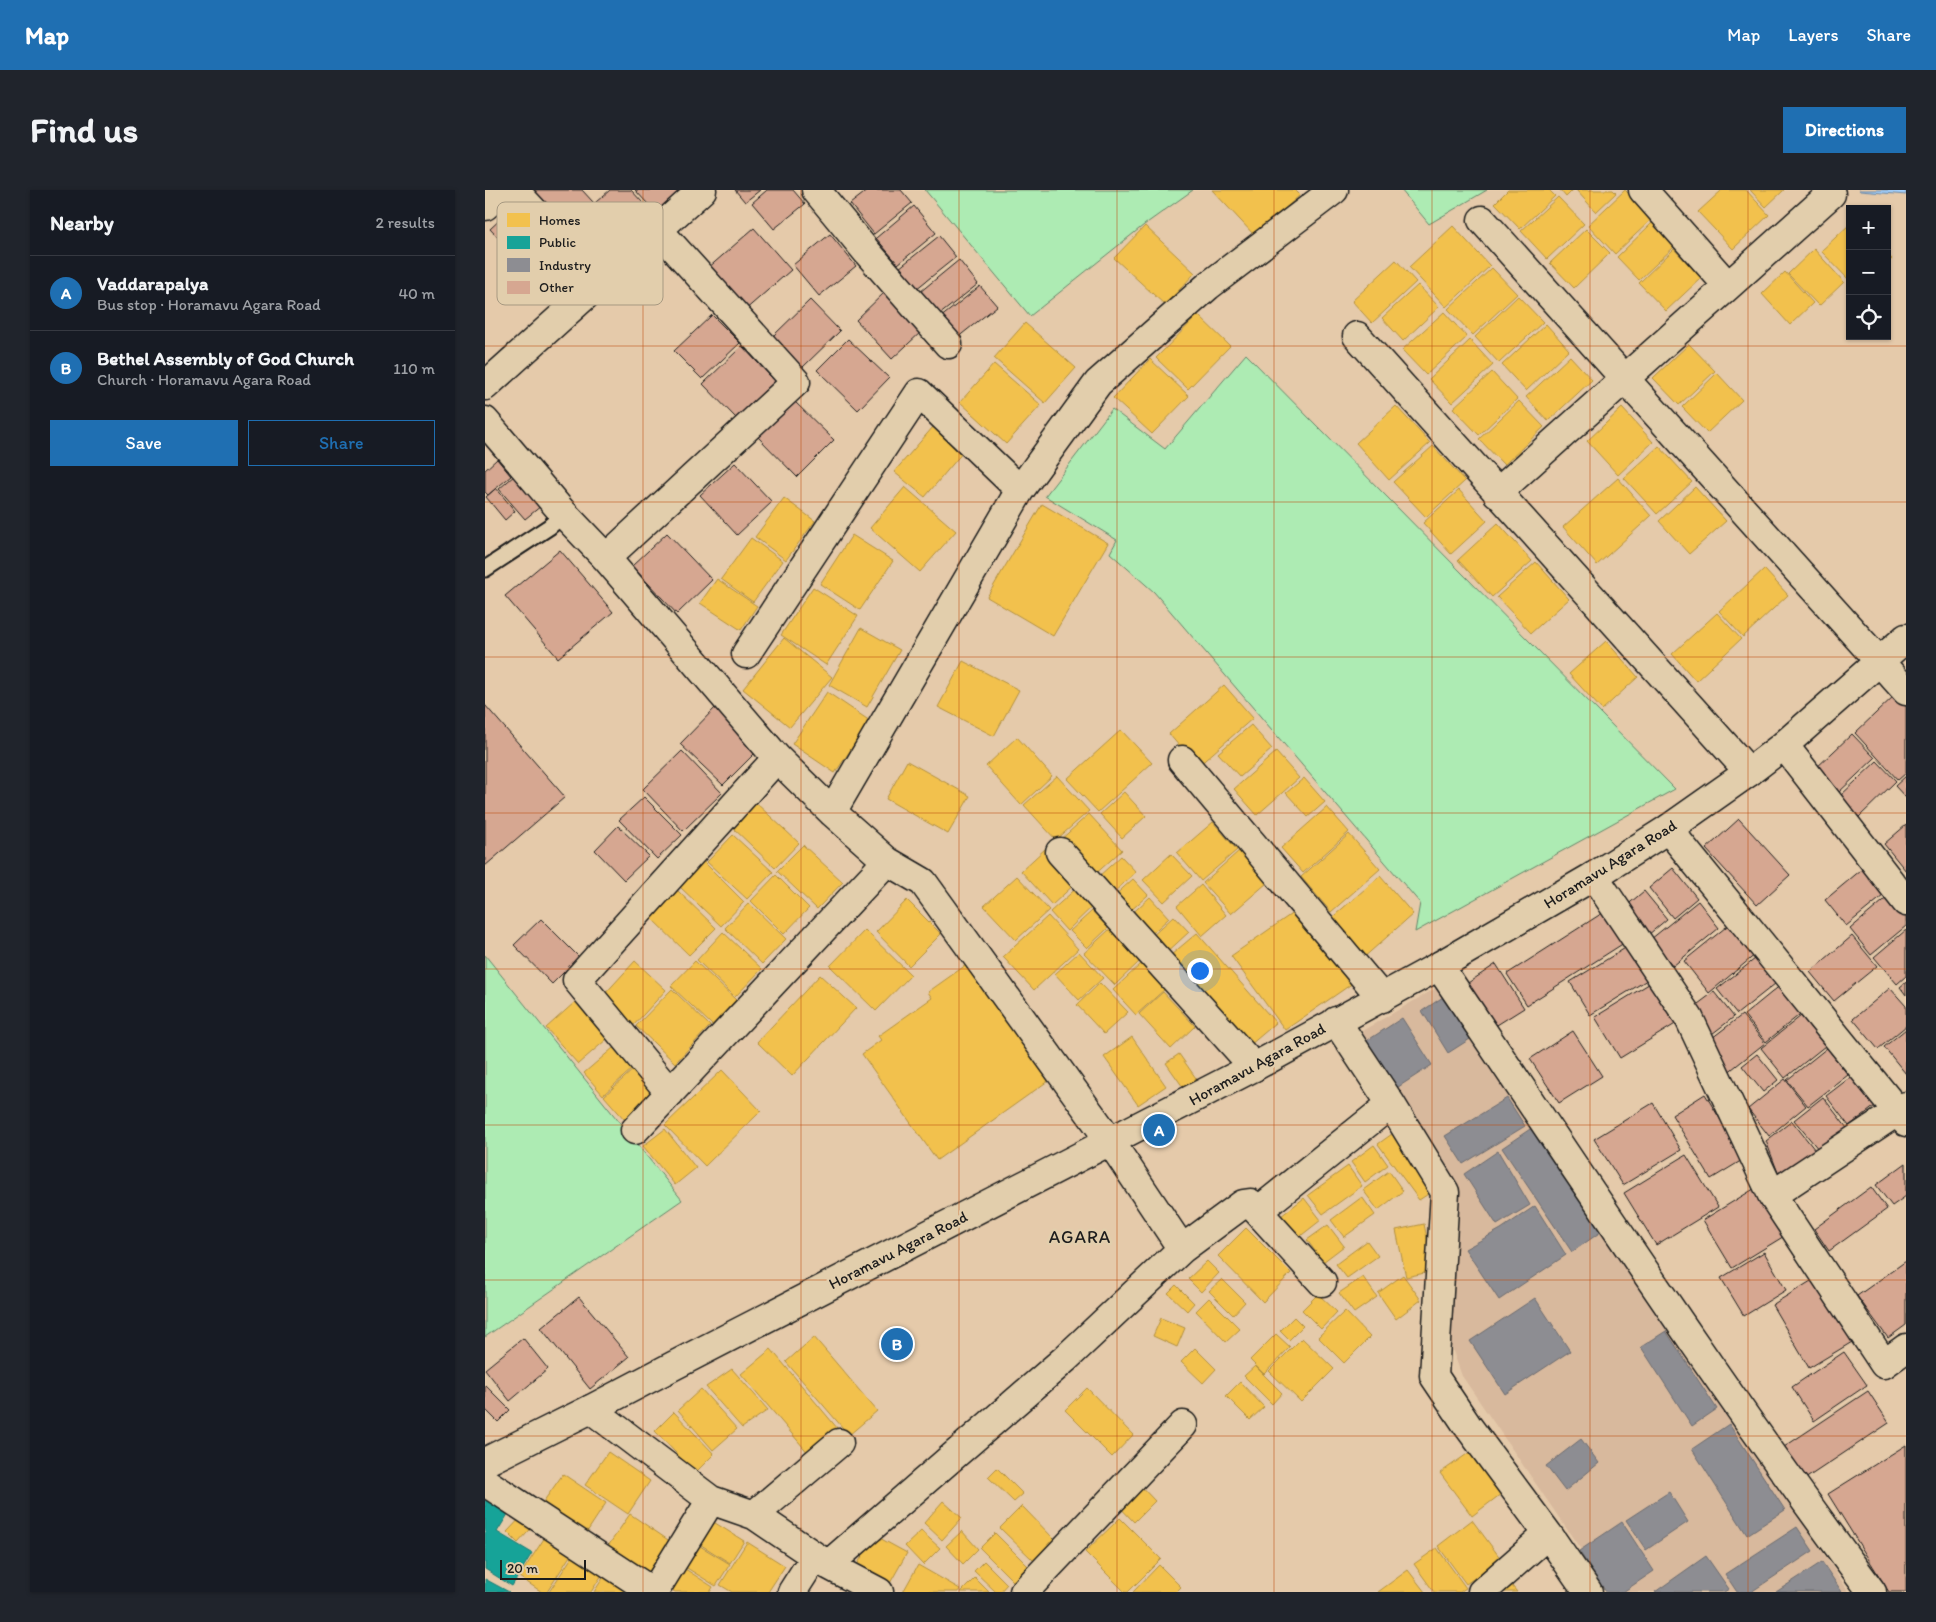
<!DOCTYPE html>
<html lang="en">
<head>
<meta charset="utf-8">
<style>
	:root { --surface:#171b24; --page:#20242c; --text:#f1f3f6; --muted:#9ea1a6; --line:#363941; --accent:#1f6fb2 }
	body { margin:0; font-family:Itim,sans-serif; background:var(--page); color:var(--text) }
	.controls { position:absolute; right:15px; top:15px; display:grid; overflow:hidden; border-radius:0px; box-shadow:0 1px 4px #0004 }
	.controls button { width:45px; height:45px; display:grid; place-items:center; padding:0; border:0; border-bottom:1px solid var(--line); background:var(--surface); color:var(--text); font:25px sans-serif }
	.scale { position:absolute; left:15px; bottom:12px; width:86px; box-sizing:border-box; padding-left:5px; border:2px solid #1c1c1c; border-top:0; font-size:14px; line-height:18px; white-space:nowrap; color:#1c1c1c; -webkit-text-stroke:4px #e2ceac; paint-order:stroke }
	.you { position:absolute; left:714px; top:780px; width:18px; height:18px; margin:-12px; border:4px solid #fff; border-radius:50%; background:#1a73e8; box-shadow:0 0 0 8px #1a73e833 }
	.badge { display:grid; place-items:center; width:32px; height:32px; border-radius:50%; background:var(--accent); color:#fff; font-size:16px; font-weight:700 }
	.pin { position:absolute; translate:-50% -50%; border:2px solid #fff; box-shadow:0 1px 5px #0006 }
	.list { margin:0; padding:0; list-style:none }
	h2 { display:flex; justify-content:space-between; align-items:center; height:65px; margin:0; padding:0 20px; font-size:21px }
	h2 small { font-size:16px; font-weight:400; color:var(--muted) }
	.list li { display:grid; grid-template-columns:32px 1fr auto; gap:15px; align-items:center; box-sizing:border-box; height:75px; padding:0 20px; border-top:1px solid var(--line) }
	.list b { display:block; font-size:19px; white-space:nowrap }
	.list p { margin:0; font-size:16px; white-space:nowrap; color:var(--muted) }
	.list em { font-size:16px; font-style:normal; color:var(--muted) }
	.actions { display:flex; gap:10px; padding:15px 20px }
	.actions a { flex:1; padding:11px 0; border:1px solid var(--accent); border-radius:0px; text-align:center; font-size:18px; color:var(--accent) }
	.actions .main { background:var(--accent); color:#fff }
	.icon { flex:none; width:28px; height:28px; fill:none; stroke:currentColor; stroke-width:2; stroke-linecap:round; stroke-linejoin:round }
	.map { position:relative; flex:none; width:1421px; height:1402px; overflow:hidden; border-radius:0px }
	header { display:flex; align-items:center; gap:30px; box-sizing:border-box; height:70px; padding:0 25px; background:var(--accent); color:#fff }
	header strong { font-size:24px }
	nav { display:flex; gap:28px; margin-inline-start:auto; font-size:18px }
	.intro { display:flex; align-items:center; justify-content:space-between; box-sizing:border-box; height:120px; padding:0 30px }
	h1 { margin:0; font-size:35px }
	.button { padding:12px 22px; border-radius:0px; background:var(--accent); color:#fff; font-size:18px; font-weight:700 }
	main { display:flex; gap:30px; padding:0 30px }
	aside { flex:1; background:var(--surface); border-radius:0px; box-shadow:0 1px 4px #0004 }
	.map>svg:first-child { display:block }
	.built { fill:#d8b99d }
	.green { fill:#adebb3; stroke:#648468 }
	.water { fill:#a2cffc; stroke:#6c87a2 }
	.homes { fill:#f2c14e; stroke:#b2903f }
	.public { fill:#17a398; stroke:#187a73 }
	.industry { fill:#8d8d92; stroke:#6b6b6f }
	.building { fill:#d6a791; stroke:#1c1c1c }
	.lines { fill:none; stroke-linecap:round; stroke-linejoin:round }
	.lane-casing { stroke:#1c1c1c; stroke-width:19 }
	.street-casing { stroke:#1c1c1c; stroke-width:31 }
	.secondary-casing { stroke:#1c1c1c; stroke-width:31 }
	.lane { stroke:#e2ceac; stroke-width:15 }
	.street { stroke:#e2ceac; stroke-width:28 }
	.secondary { stroke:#e2ceac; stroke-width:28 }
	.grid { fill:none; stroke:#bf4d0f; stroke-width:1; stroke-opacity:0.55 }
	.labels { text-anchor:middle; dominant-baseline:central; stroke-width:5; stroke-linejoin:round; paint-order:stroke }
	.street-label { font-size:16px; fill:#1c1c1c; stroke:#e2ceac }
	.neighbourhood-label { font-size:18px; letter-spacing:1px; fill:#1c1c1c; stroke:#e2ceac }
	.key { fill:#e2ceac; stroke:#a79981; stroke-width:1 }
	.key-label { font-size:14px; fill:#1c1c1c }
</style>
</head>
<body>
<header>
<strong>Map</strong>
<nav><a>Map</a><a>Layers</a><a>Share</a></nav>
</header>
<div class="intro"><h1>Find us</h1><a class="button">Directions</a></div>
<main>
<aside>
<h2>Nearby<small>2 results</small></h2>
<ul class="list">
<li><span class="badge">A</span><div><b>Vaddarapalya</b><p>Bus stop · Horamavu Agara Road</p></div><em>40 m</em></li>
<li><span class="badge">B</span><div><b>Bethel Assembly of God Church</b><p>Church · Horamavu Agara Road</p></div><em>110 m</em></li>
</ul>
<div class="actions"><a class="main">Save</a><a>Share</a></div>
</aside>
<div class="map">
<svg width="1421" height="1402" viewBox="0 0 1421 1402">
	<rect width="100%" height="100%" fill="#e5caaa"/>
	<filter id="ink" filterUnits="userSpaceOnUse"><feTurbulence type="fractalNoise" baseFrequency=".02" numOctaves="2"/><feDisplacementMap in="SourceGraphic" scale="10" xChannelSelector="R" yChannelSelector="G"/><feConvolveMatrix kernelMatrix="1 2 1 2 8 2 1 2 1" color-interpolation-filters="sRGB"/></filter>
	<g filter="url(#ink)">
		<path class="built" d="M953,797L1202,1159L1364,1402H1125L977,1186L965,1153L970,989L870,845Z"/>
		<path class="green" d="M440,0H708L659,35L545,126Z
			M916,0H1002L944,34Z
			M761,164L1190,599L930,742L935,713L669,402L625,363L632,350L560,306L627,219L680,259Z
			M0,765L197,1010L0,1147Z"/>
		<path class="water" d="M1374,0H1421V5L1375,1Z"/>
		<path class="homes" d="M727,0H810L815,5L770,46Z
			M1023,0H1064L1070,6L1035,39L1010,13Z
			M1075,0H1088L1081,7Z
			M1091,0H1128L1131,3L1111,22Z
			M1140,0L1168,28L1130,64L1103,35Z
			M1237,0H1261L1284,25L1248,59L1213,22Z
			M1265,0H1299L1281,17Z
			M1073,7L1099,34L1062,69L1036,41Z
			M1167,33L1190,56L1154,90L1132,67Z
			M1365,34V91L1336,61Z
			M660,36L710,83L680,115L629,68Z
			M968,36L1005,76L961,117L924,77Z
			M1101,39L1125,63L1089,98L1065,73Z
			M1189,59L1216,88L1181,121L1154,93Z
			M1329,59L1359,92L1334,116L1303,84Z
			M1402,64L1407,69L1402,74Z
			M911,70L931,92L887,133L867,111Z
			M1007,78L1032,104L988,145L963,119Z
			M1300,82L1328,113L1305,135L1277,104Z
			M933,95L954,117L918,151L897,128Z
			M1033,106L1058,132L1014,173L990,147Z
			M959,122L982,147L941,185L917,160Z
			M713,125L745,156L703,199L671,168Z
			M540,133L591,178L560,213L509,168Z
			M1061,134L1084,160L1041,201L1017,175Z
			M985,150L1008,175L967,213L944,189Z
			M1204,154L1230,181L1194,215L1168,188Z
			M1085,166L1107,190L1063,231L1041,207Z
			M665,169L704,206L667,244L628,208Z
			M509,174L556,215L521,254L475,212Z
			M1007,182L1032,209L994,245L968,218Z
			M1232,183L1257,210L1222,243L1197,217Z
			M1034,211L1059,237L1019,275L994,249Z
			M911,216L945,253L904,290L871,253Z
			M1137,218L1168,252L1133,285L1102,251Z
			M448,237L478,262L440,307L409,282Z
			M948,256L980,291L941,327L908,292Z
			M1174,256L1207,292L1172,324L1139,288Z
			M1133,288L1166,326L1112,375L1078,337Z
			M420,297L471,341L435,382L385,338Z
			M1210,297L1241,331L1204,364L1174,331Z
			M974,300L1002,331L966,364L938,333Z
			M299,308L330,331L301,370L270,347Z
			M557,314L623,353L568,446L502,407Z
			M1013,333L1047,371L1007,407L973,370Z
			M367,345L408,371L375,420L335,394Z
			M266,348L298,371L268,412L236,389Z
			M1051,372L1084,409L1046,443L1012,407Z
			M1279,379L1303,405L1258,447L1234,421Z
			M232,389L272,416L256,440L215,413Z
			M328,397L373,426L341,475L296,445Z
			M1232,423L1256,449L1211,491L1187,464Z
			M376,438L415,460L382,517L344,495Z
			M299,448L347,487L305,537L258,499Z
			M1121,451L1153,487L1117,520L1084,484Z
			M478,471L534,500L509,546L453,517Z
			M739,495L768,528L712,577L684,544Z
			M342,502L385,531L350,583L307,554Z
			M766,535L787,559L755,587L733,563Z
			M636,540L667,573L613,622L582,589Z
			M532,547L567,586L536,615L501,576Z
			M791,562L814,588L772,625L749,599Z
			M422,571L485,606L463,644L401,609Z
			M572,586L604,621L571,650L539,615Z
			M819,588L840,612L823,627L801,603Z
			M639,602L661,626L637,648L615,624Z
			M270,612L314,653L290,678L247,637Z
			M842,617L864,642L818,683L796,658Z
			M604,624L637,660L606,688L573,652Z
			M728,632L752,660L716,691L692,663Z
			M864,644L895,679L846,722L816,687Z
			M248,645L288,682L262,709L222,672Z
			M318,655L358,692L332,719L292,681Z
			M561,658L592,692L567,715L536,681Z
			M754,661L782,693L746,724L718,693Z
			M686,664L707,686L679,712L658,690Z
			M636,666L651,682L628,703L613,687Z
			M218,671L259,712L236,736L194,696Z
			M291,685L324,718L299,744L266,711Z
			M532,686L564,720L531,750L499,716Z
			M895,686L928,724L877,769L843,731Z
			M648,689L663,705L643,723L628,707Z
			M595,695L612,712L582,741L565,722Z
			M716,695L741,725L717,746L692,716Z
			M191,699L231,738L204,765L164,726Z
			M665,707L684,728L660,750L641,729Z
			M422,710L456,744L424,776L391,742Z
			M264,713L301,749L277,774L240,738Z
			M815,718L868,793L800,840L746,766Z
			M607,721L623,738L602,758L585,741Z
			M563,726L593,759L549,800L518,767Z
			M689,726L704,742L679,765L664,749Z
			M625,739L655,771L630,795L599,763Z
			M380,740L426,785L391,821L345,776Z
			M238,742L277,779L250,807L212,770Z
			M712,743L791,833L765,855L686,765Z
			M594,762L618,788L594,810L570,784Z
			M150,771L181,800L148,836L117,807Z
			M210,771L251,810L227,835L186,796Z
			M656,774L680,799L651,825L628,800Z
			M481,775L563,891L452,970L377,864L396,850L393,846L447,808L443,802Z
			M335,785L371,818L307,886L272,852Z
			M615,793L643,822L619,844L592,815Z
			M187,799L225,836L190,873L151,836Z
			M678,802L710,836L686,859L654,824Z
			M90,812L122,849L93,874L61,838Z
			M647,847L681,896L653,915L619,867Z
			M128,858L147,879L118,905L99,883Z
			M694,864L713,891L700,900L681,873Z
			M149,879L170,903L140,930L119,906Z
			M237,880L276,921L220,976L180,935Z
			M180,939L211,978L190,995L158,956Z
			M907,944L948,1001L934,1010L893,954Z
			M889,955L903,975L880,992L866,972Z
			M863,976L877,996L838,1024L823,1005Z
			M904,981L918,1001L893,1020L878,1000Z
			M877,1007L890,1025L859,1047L846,1030Z
			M819,1008L836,1030L813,1048L796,1026Z
			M939,1034L949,1081L921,1087L911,1040Z
			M843,1035L859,1056L838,1072L822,1050Z
			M761,1038L806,1083L778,1112L733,1066Z
			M882,1051L893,1066L862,1088L851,1074Z
			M722,1071L734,1083L716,1102L703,1089Z
			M918,1085L936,1110L911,1129L893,1103Z
			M878,1087L892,1107L869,1123L854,1103Z
			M737,1089L760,1112L748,1125L724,1101Z
			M691,1095L709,1113L702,1121L683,1103Z
			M833,1104L852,1122L836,1139L817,1120Z
			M724,1108L755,1139L741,1152L711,1121Z
			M860,1121L885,1147L859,1173L833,1147Z
			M809,1127L818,1136L804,1150L795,1141Z
			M676,1128L700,1138L692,1157L668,1146Z
			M791,1144L805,1157L779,1184L765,1170Z
			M329,1147L392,1221L364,1245L301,1172Z
			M817,1148L849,1179L816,1212L784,1181Z
			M710,1158L731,1179L718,1193L696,1172Z
			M286,1159L353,1239L324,1264L256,1184Z
			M770,1176L797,1203L787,1214L759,1186Z
			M247,1179L283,1220L257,1238L221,1197Z
			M755,1192L779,1217L765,1230L741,1206Z
			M602,1198L648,1245L627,1267L580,1220Z
			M216,1199L252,1239L228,1260L193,1220Z
			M189,1222L229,1264L210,1283L170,1241Z
			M123,1262L165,1291L143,1324L100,1295Z
			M985,1262L1016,1304L987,1326L955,1283Z
			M512,1278L538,1304L529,1312L503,1287Z
			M78,1284L121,1313L100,1345L56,1315Z
			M650,1290L670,1311L649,1332L629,1311Z
			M458,1311L477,1328L457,1350L439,1333Z
			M537,1316L570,1350L549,1371L515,1338Z
			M40,1323L51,1333L33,1353L22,1342Z
			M145,1324L189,1354L165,1389L121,1359Z
			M635,1328L676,1369L643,1402H640L600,1362Z
			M987,1330L1016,1369L981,1394L953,1356Z
			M227,1331L259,1351L245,1373L213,1353Z
			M64,1341L90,1358L62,1402H57L34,1387Z
			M436,1341L455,1358L438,1375L420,1356Z
			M477,1341L493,1359L478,1374L461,1356Z
			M510,1343L545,1378L530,1393L495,1358Z
			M389,1345L422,1363L404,1395L371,1377Z
			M262,1352L300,1376L283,1402H247L235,1395Z
			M210,1353L245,1374L231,1396L197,1375Z
			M952,1358L981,1398L975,1402H949L929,1374Z
			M91,1361L120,1380L106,1402H64Z
			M499,1371L522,1394L515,1402H511L489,1381Z
			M433,1375L475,1399L473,1402H418Z
			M674,1375L696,1397L691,1402H648Z
			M197,1377L228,1397L225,1402H190L183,1398Z
			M123,1380L157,1402H109Z
			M923,1380L940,1402H893Z
			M490,1388L504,1402H476Z
			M1027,1396L1032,1402H1019Z"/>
		<path class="public" d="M0,1300L28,1316L12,1342L47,1363L27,1396L0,1379Z
			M0,1389L24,1402H0Z"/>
		<path class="industry" d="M958,807L985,849L963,863L937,821Z
			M917,828L947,875L907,901L877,854Z
			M1022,908L1040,936L978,974L960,946Z
			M1051,935L1120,1039L1087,1062L1017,958Z
			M1013,961L1045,1015L1012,1035L979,984Z
			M1050,1016L1081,1065L1014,1110L980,1059L1016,1039Z
			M1050,1108L1085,1161L1020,1204L985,1151Z
			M1181,1141L1232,1219L1207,1236L1156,1157Z
			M1244,1234L1300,1320L1262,1345L1207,1259Z
			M1096,1249L1114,1273L1080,1301L1061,1276Z
			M1184,1302L1203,1332L1161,1360L1141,1330Z
			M1137,1332L1169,1381L1138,1402H1121L1094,1361Z
			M1312,1337L1328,1361L1266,1402H1252L1240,1384Z
			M1221,1366L1244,1399L1239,1402H1170Z
			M1337,1372L1357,1402H1291Z"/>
		<path class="building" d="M44,0H97L108,12L78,40Z
			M125,0H146L170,26L145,49L111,12Z
			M150,0H199L174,26Z
			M250,0H275L260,12Z
			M282,0H308L320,14L289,39L267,13Z
			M383,0H416L427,13L389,44L365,14Z
			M33,13L65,49L38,74L5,39Z
			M429,16L451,43L413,74L391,48Z
			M269,38L306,80L259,121L222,79Z
			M345,44L371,76L334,106L308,75Z
			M454,46L471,67L431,99L414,78Z
			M474,70L493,94L454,125L435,102Z
			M495,96L512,116L472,148L455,128Z
			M401,101L437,141L407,169L371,130Z
			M325,110L355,141L317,178L287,147Z
			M227,125L255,153L217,189L189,161Z
			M363,149L404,188L373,220L332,180Z
			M257,156L290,191L251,228L218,194Z
			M308,210L349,250L312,287L272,246Z
			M12,269L26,286L3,305L0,302V280Z
			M250,273L287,312L252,345L215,305Z
			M30,285L56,316L40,329L14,299Z
			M11,298L30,321L20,330L1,307Z
			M182,343L227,390L192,424L147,376Z
			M75,360L128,422L73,468L20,406Z
			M1411,504L1421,515V583L1413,590L1370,543Z
			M0,515L80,607L0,676Z
			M233,515L276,557L238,595L195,554Z
			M1367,544L1390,568L1352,604L1329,580Z
			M197,561L237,603L198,641L158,599Z
			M1392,571L1411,591L1372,629L1353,608Z
			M1421,586V608L1410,596Z
			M159,607L197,645L172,669L134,630Z
			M1254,629L1305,685L1272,715L1221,659Z
			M1421,635V681L1399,654Z
			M133,636L164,666L139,690L110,660Z
			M1382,675L1404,701L1361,736L1340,710Z
			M1188,678L1212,708L1188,728L1164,698Z
			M1159,701L1182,729L1163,745L1140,717Z
			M1404,706L1421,727V736L1386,765L1365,739Z
			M1213,711L1234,738L1188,776L1166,749Z
			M1119,722L1139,753L1042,815L1022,784Z
			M56,729L94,767L67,794L29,755Z
			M1246,733L1271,764L1224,803L1199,771Z
			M1421,740V786L1412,794L1389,767Z
			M1367,746L1392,776L1349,811L1325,782Z
			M1142,757L1162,790L1105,825L1085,792Z
			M1275,765L1295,790L1252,824L1232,799Z
			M1011,774L1039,818L1004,840L977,797Z
			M1167,792L1192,833L1135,868L1110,827Z
			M1421,792V805L1415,797Z
			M1297,794L1319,821L1281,852L1259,825Z
			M1405,798L1421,816V836L1393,859L1368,829Z
			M1229,802L1249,827L1223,847L1209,817Z
			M1257,825L1280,853L1242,883L1227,848Z
			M1316,826L1340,856L1300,888L1276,858Z
			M1421,839V884L1399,857Z
			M1088,841L1117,886L1074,913L1045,869Z
			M1342,858L1363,885L1323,916L1302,890Z
			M1272,864L1293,890L1278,902L1257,876Z
			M1367,886L1390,916L1364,936L1341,906Z
			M1300,889L1321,916L1284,946L1263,919Z
			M1220,904L1259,969L1226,989L1187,925Z
			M1338,907L1362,938L1334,960L1309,930Z
			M1168,913L1196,960L1138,995L1109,949Z
			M1307,931L1330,960L1295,988L1281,951Z
			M1201,965L1233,1017L1171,1055L1139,1003Z
			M1421,973V1006L1407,1016L1391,995Z
			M1272,997L1301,1045L1247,1078L1218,1030Z
			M1386,997L1402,1019L1344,1061L1329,1039Z
			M1279,1062L1301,1100L1259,1126L1236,1088Z
			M1421,1071V1135L1403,1148L1372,1106Z
			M1334,1086L1372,1149L1324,1178L1287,1115Z
			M94,1107L144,1167L105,1199L56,1138Z
			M38,1148L63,1179L25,1211L0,1179Z
			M1359,1162L1382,1195L1329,1231L1307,1197Z
			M0,1195L25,1220L13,1232L0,1219Z
			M1383,1201L1404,1233L1320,1289L1299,1257Z
			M1421,1255V1402H1404L1343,1304Z"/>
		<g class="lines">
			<g class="lane-casing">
				<path id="lane" d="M0,379L64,337L79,324"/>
			</g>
			<g class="street-casing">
				<path id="street" d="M29,0L115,92
					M331,0L382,62L463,154
					M1158,0L1243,96
					M0,16L19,0
					M997,30L1421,501
					M872,146L1264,582
					M0,196L217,0
					M0,231L79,324L121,368L292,568L347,622L402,671L438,692L625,951L697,1059
					M1012,303L1346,4
					M121,368L311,192L173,40
					M261,464L434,203L535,300
					M1299,555L1421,712
					M697,570L897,808
					M347,622L535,300L613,193L723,96L849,0
					M1183,639L1421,932
					M575,662L769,877
					M1109,686L1204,828L1287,1005L1399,1174L1421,1158
					M954,776C1096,986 1235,1198 1387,1402
					M851,831L906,914L960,1002L949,1186L982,1235L1063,1344L1103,1402
					M185,903L92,790L292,568
					M150,940L402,671
					M1287,1005L1421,916
					M773,1021L906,914
					M106,1219L226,1310L269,1325L343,1375L394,1402
					M0,1292L168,1402
					M269,1325L354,1253
					M343,1375L580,1169L697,1059L758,1014L765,1013L837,1092
					M169,1402L226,1310
					M307,1402L330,1366
					M539,1402L698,1235
					M997,1402L1063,1344"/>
			</g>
			<g class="secondary-casing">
				<path id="secondary" d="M0,1272L106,1219L188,1176L769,877L954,776L1109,686L1183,639L1264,582L1299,555L1421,448"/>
			</g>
			<use href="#lane" class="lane"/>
			<use href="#street" class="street"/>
			<use href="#secondary" class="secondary"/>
		</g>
	</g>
	<path class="grid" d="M158,0V1402M316,0V1402M474,0V1402M632,0V1402M789,0V1402M947,0V1402M1105,0V1402M1263,0V1402M0,156H1421M0,312H1421M0,467H1421M0,623H1421M0,779H1421M0,935H1421M0,1090H1421M0,1246H1421"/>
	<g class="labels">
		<g class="street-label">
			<text transform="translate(1125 674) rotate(-32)">Horamavu Agara Road</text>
			<text transform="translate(772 874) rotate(-29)">Horamavu Agara Road</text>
			<text transform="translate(413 1060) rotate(-27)">Horamavu Agara Road</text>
		</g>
		<g class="neighbourhood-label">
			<text x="595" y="1047">AGARA</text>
		</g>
	</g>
	<rect x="12" y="12" width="166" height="103" rx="8" class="key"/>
	<rect x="22" y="23" width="23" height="14" fill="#f2c14e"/>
	<rect x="22" y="46" width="23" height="13" fill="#17a398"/>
	<rect x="22" y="68" width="23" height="14" fill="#8d8d92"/>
	<rect x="22" y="91" width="23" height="13" fill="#d6a791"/>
	<g class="key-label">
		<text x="54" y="35">Homes</text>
		<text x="54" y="57">Public</text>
		<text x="54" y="80">Industry</text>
		<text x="54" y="102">Other</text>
	</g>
</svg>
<div class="controls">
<button>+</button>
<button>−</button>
<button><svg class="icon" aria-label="locate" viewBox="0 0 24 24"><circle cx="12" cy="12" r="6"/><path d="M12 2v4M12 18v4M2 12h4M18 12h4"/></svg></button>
</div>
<div class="scale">20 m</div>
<div class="you"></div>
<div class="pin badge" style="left:674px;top:940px">A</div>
<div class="pin badge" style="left:412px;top:1154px">B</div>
</div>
</main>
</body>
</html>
